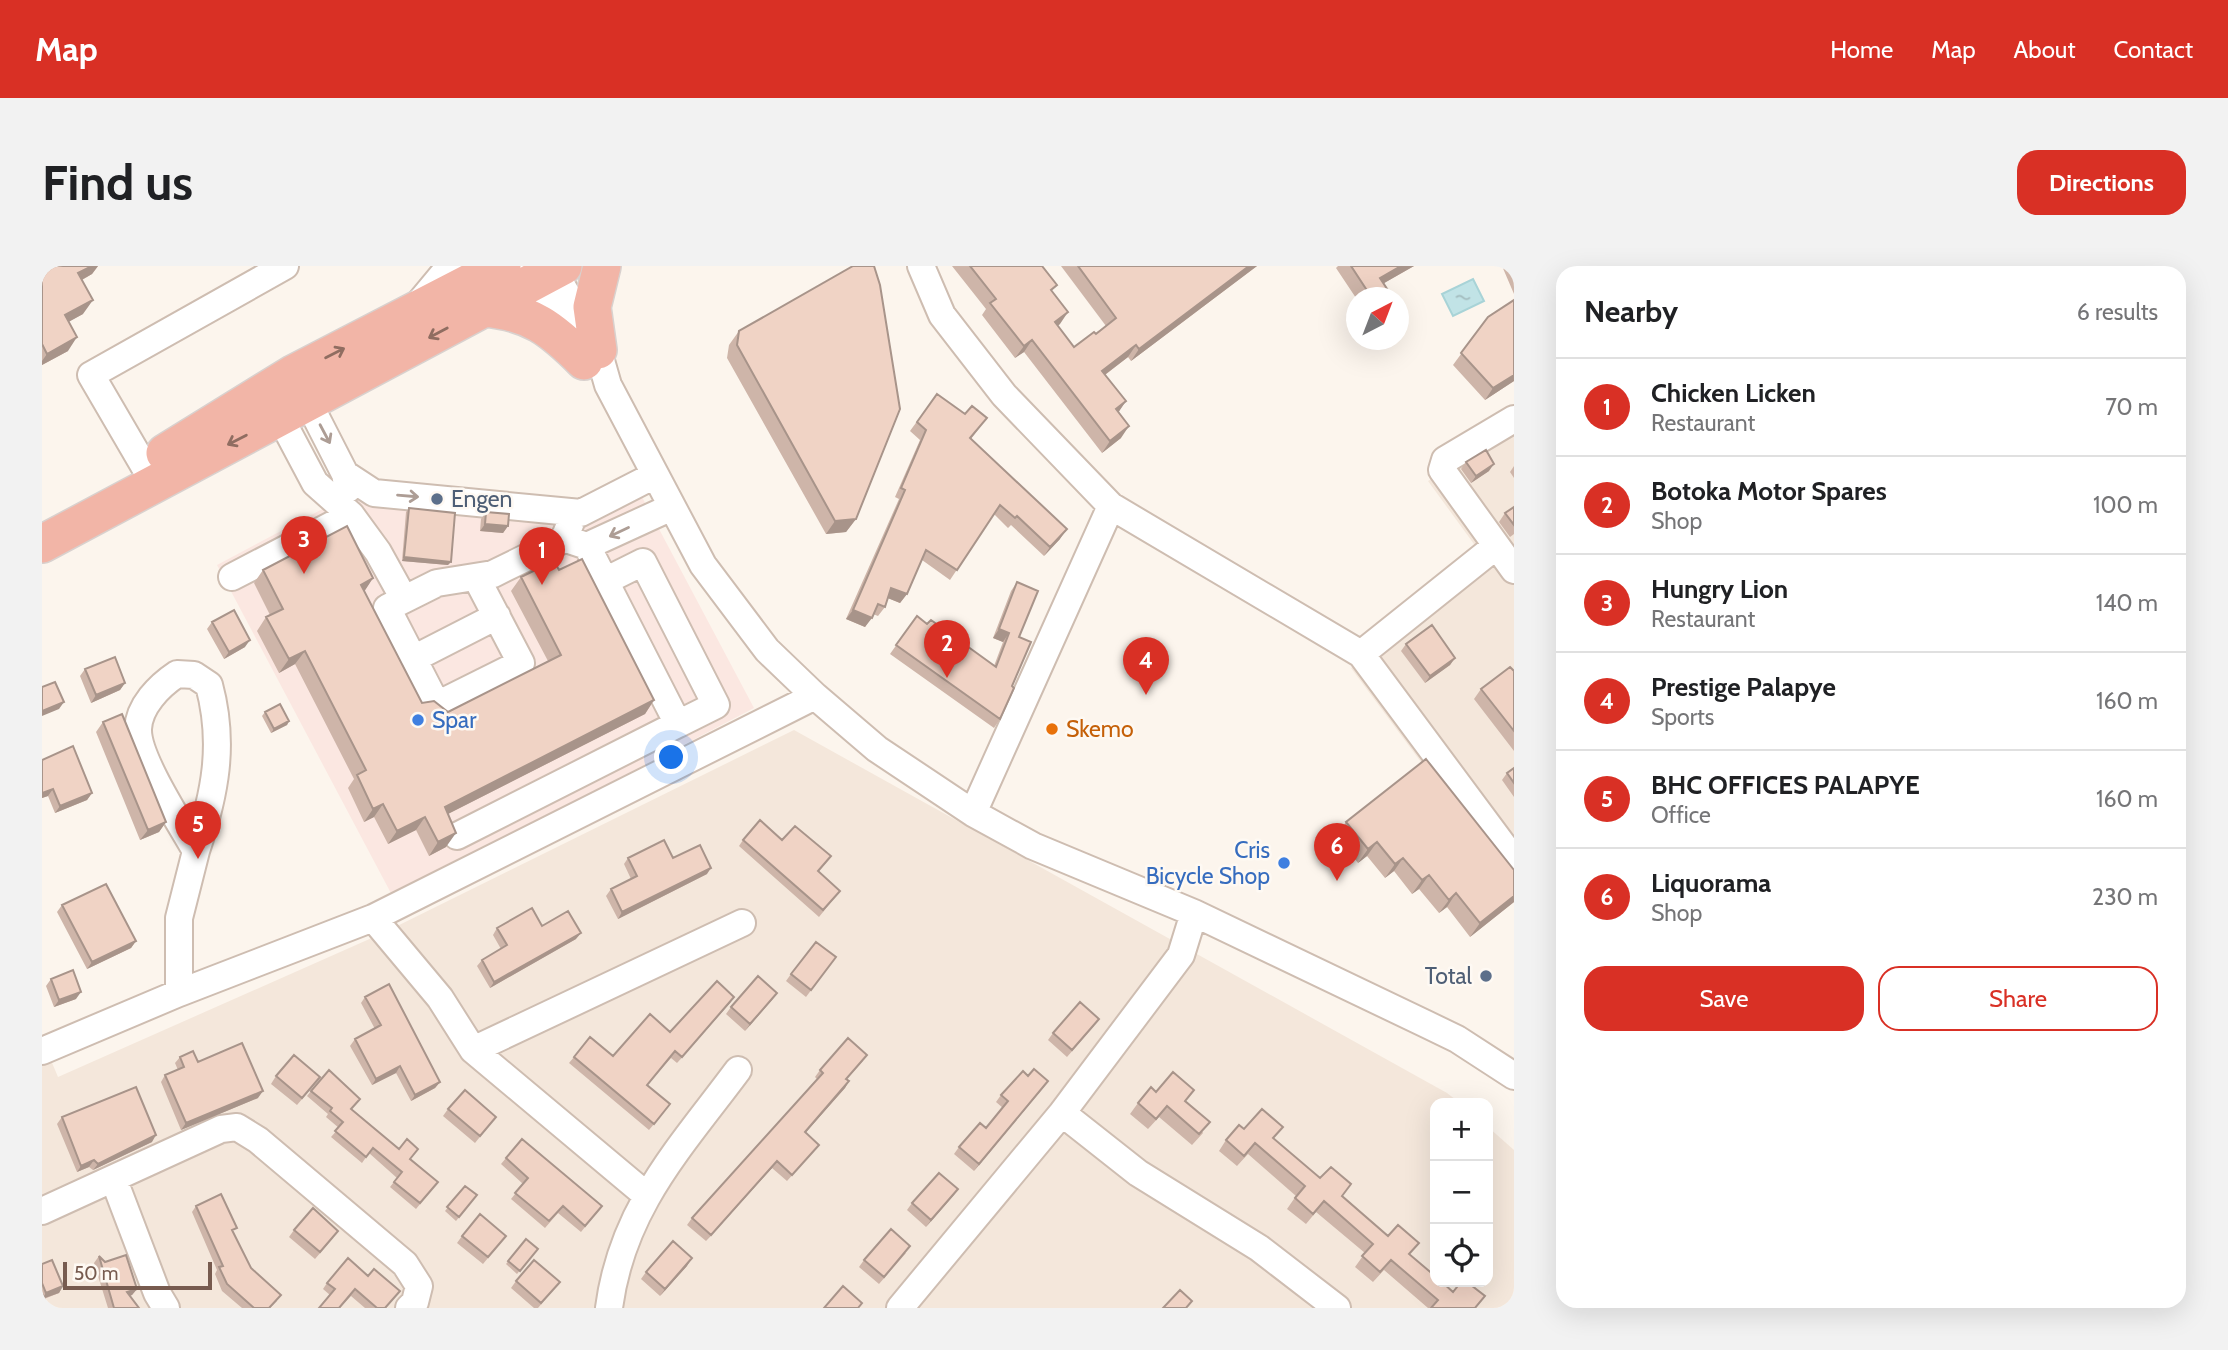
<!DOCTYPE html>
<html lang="en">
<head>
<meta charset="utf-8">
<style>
	:root { --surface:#fff; --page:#f2f2f2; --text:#202124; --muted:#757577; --line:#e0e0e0; --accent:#d93025 }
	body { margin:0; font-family:Cabin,sans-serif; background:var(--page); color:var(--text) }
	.controls { position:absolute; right:21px; bottom:21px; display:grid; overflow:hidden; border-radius:14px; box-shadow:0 7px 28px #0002 }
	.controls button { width:63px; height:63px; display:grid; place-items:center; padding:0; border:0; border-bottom:2px solid var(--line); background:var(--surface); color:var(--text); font:35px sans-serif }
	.compass { position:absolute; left:1304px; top:21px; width:63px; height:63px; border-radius:50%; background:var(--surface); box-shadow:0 7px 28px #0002; rotate:42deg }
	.scale { position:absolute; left:21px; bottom:18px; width:149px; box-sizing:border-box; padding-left:7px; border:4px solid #775b4f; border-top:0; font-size:19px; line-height:24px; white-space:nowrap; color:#775b4f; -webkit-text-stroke:5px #fef9f3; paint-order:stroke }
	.you { position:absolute; left:630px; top:492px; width:24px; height:24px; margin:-18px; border:5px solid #fff; border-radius:50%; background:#1a73e8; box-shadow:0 0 0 10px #1a73e833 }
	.badge { display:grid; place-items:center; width:46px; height:46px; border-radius:50%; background:var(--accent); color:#fff; font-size:23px; font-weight:700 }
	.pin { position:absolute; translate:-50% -58px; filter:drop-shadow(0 2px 4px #0008) }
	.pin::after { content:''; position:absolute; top:37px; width:24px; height:21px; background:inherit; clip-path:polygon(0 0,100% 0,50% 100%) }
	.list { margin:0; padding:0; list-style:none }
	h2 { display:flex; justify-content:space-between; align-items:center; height:91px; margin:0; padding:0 28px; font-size:30px }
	h2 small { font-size:23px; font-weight:400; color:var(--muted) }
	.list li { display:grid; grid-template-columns:46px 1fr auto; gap:21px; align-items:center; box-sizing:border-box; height:98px; padding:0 28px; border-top:2px solid var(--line) }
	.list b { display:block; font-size:26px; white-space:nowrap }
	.list p { margin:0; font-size:23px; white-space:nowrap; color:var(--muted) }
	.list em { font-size:23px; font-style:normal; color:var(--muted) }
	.actions { display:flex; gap:14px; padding:21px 28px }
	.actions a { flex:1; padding:16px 0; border:2px solid var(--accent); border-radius:21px; text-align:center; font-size:24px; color:var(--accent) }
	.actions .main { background:var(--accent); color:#fff }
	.icon { flex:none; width:38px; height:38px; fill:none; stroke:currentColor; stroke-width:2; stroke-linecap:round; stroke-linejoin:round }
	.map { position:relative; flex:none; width:1472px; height:1042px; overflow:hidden; border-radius:21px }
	header { display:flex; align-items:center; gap:42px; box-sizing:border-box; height:98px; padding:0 35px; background:var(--accent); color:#fff }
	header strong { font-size:33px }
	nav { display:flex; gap:38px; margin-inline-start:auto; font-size:24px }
	.intro { display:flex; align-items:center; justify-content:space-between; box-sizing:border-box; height:168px; padding:0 42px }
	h1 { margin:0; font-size:49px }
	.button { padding:18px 32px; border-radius:21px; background:var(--accent); color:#fff; font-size:24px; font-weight:700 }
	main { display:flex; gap:42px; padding:0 42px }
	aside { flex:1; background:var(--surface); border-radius:21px; box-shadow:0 7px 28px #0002 }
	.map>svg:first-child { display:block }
	.residential { fill:#f4e7db }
	.commercial { fill:#fbe7e1 }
	.water { fill:url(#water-ripples); stroke:#a8d3d7; stroke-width:2 }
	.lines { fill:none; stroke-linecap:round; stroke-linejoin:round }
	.minor-casing { stroke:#cebdb1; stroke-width:30 }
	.highway-casing { stroke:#d9d1ce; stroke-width:40 }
	.minor { stroke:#fff; stroke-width:26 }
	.highway { stroke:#f2b5a7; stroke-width:37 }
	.wall { fill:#ceb5a9 }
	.shaded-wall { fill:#a8948a }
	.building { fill:#f0d3c5; stroke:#a8948a; stroke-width:2 }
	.oneway { stroke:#906d61 }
	.oneway2 { stroke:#ad9d95 }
	.service-dot { fill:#5c6f8a; stroke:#fef9f3; stroke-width:2.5 }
	.shop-dot { fill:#3f7fe0; stroke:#fef9f3; stroke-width:2.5 }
	.food-dot { fill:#e8710a; stroke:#fef9f3; stroke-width:2.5 }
	.labels { text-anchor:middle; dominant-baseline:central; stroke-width:5; stroke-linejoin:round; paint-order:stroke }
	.service-label { font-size:23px; fill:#4e5e75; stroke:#fef9f3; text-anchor:start }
	.shop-label { font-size:23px; fill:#366cbe; stroke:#fef9f3; text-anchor:start }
	.food-label { font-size:23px; fill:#c56008; stroke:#fef9f3; text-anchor:start }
</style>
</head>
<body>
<header>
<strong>Map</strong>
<nav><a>Home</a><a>Map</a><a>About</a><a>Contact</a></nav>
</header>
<div class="intro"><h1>Find us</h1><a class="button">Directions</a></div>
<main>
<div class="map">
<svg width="1472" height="1042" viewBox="0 0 1472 1042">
	<defs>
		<pattern id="water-ripples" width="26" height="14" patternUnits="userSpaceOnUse" patternTransform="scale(1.75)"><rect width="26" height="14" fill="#c1e3e6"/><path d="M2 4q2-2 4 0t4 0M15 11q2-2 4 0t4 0" fill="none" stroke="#a2bbbd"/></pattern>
	</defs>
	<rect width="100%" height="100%" fill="#fcf5ed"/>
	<path class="residential" d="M1472,165V621L1309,402L1448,300L1386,215Z
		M752,464L1405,827L1418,837H1393V1016H1446V861L1472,884V1042H0V773L16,811L341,667Z"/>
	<path class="commercial" d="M335,214L547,237L591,214L712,442L351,631L175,299Z"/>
	<path class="water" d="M1431,13L1442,35L1411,50L1400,28Z"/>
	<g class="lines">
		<g class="minor-casing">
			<path id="minor" d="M484,0L529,75
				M509,0L556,84L566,119L661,299L725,384L773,430L835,483L931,547L991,580L1152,647L1384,758L1415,773L1472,810
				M879,0L900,49L962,129L1069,240L1319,388L1472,594
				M378,36L408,0
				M259,122L303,208L306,223
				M230,136L273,217L309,249L336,286L362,333
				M1472,153L1403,194L1400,204L1472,304
				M303,208L332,227L539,247
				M112,217L49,109L243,0
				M530,275L545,280L630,241
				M545,280L636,458L674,439L601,296L563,315
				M190,311L309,249
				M435,313L479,397L395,439L345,342L395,317L451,308L522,273L531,251L613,209
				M1319,388L1454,280
				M371,393L455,350
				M931,547L1069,240
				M415,570L636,458
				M331,652L398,732L431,784L603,928
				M137,727V652L154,585C139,558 95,492 96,463C97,440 117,420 135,408L152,409L167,419C183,478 173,528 154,585
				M431,784L700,657
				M0,785L137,727L331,652L773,430
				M1020,847L1096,907L1217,982L1295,1042
				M72,914L115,1027L124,1042
				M0,945L179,863L195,861L216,874L363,998L377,1020L373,1036L367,1042
				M567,1042C580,942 638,882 696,804
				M858,1042L1020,847L1139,689L1152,647"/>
		</g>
		<g class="highway-casing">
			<path id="highway" d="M442,42C489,46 510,63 542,95
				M556,84L550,41L560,0
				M123,187L251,108L460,0
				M0,278L521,0"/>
		</g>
		<use href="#minor" class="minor"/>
		<use href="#highway" class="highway"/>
	</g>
	<path class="wall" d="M0,0H56L50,8L40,14L41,48L27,55L26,85L0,99Z
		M910,0H1000L1010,26L1018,58L1015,60L1032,81L1064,60L1019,0H1215L1089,95L1086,91L1063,109L1084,135L1076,146L1079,172L1060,187L982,86L973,92L940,49L944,43Z
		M1296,0H1372L1342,17L1351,32H1314L1294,2Z
		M1460,0H1472V28Z
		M1472,34V115L1443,134L1411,99L1446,51Z
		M697,65L814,253L804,266L784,268L685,92L687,79Z
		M895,128L938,161L929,173L1018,273L1002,290L969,259L966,262L952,248L908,314L880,294L865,328L858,337L846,332L843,341L836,350L831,348L823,361L804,353L857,233L853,231L878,174L868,165Z
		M1424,196L1447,205L1429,217L1419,203Z
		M1472,200V212L1468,206Z
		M1472,241V268L1468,271L1457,256L1463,247Z
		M367,242L406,299L360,295L364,246Z
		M444,246L466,260L461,267L438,265L439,253Z
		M221,304L331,312L322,325L380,437L406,446L506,395L469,325L479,311L517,304L612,434L603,448L406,548L404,581L387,590L374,564L346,578L332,551L322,556L306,522L312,513L253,398L237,407L215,365L224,351L228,349L212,317Z
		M975,316L977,371L970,420L958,453L952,462L848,388L875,350L885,358L952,400L961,376L951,372L969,325Z
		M170,356L203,381L182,393L165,363Z
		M1364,378L1413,392L1408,399L1383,417L1359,385Z
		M43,403L83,417L78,424L49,437L38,410Z
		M1472,405V485L1432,433L1439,423Z
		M223,446L247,455L245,459L229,467L220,450Z
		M61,456L124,556L117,566L98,574L54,466Z
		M0,494L50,527L45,534L13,547L6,530L0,532Z
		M1472,502V531L1460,514L1465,507Z
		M1304,556L1472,636L1428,671L1405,641L1397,647L1377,623L1370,628L1352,605L1343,612L1325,590L1316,597L1295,570Z
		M701,574H740L784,597L776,606L798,625L777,651L697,580Z
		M586,592H631L665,608L576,653L564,630L569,623L589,613L582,598Z
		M20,639L94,675L89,682L45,703L15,646Z
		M500,660L534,673L448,722L435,700L440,694L459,683L451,669L455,662Z
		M794,691L764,731L744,715L749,708Z
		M9,713L34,733L12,741L4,720Z
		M735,727L703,765L684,748L689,741Z
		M323,731L398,816L393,822L369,835L354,807L330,819L308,780L313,773L333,763L319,737Z
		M692,731L635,797L629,792L605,819L623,845L607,864L527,797L532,791L571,790L628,766Z
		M1052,760L1025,791L1006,774L1011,767Z
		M138,791L156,796L216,832L139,864L119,816L123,809L136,804L133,797Z
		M821,795L805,813L807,815L803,822L763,867L772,885L745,915L730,902L664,975L645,959L650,952L775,813L773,811L778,804Z
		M234,810L273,818L255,839L229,818Z
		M986,810L1006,815L932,905L912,888L917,881L944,862L961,842L954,836L959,829Z
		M269,825L310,843L396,916L374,943L348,921L355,912L327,887L320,897L289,871L297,862L284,851L286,848L265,830Z
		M1114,826L1144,836L1161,867L1150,879L1117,851L1106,863L1088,848L1096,837Z
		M406,843L454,851L433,877L401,850Z
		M20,851L110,876L51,904L47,901L35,906L15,858Z
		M1202,863L1232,873L1411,1026L1434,1042H1386L1342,1004L1331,1016L1313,1001L1323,987L1274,946L1264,958L1245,943L1254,930L1206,888L1195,900L1177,885L1184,874Z
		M464,892L560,940L539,966L516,947L503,962L469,933L481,918L459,898Z
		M423,920L435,929L414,955L403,945Z
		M916,923L884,961L865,944L870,937Z
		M154,940L209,1002L235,1035L228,1042H200L180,1025L173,1008L175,1004L150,946Z
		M252,964L291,972L273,993L247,971Z
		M420,970H464L441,998L415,977Z
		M484,973L496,983L475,1008L464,998Z
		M864,987L837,1018L817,1001L822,994Z
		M57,990L95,1023L90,1029L88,1030L97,1042H66L52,997Z
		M0,998L21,1020L17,1027L2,1033L0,1042Z
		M645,1000L618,1030L599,1013L604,1006Z
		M326,1010L358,1025L344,1042H323L309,1030L298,1042H277L288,1029L281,1023L285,1017Z
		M474,1015L518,1016L496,1042H492L469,1022Z"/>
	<path class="shaded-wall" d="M50,0H56L50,8L27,21L36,7Z
		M1207,0H1215L1089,95L1097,83Z
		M1359,0H1372L1330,24L1338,12Z
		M51,34L41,48L14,63L23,49Z
		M1026,46L1018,58L1004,68L1013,56Z
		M35,71L26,85L0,99V95L5,88Z
		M990,74L982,86L973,92L982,80Z
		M1094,79L1086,91L1052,117L1060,105Z
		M1472,109V115L1443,134L1451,122Z
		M1084,135L1076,147L1074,143Z
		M1087,160L1079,172L1060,187L1068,175Z
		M1452,198L1447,205L1429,217L1434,210Z
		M814,253L804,266L784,268L793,255Z
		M443,258L466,260L461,267L438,265Z
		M1025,263L1018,273L1002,290L1008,281Z
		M362,291L409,296L406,299L360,295Z
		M331,312L322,326L319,319Z
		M849,322L865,328L858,337L843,331Z
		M811,344L830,352L823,361L804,353Z
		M957,363L967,367L961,376L951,372Z
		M208,374L203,381L182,393L187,386Z
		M263,385L253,398L237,407L247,393Z
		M1413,392L1408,399L1383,417L1388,410Z
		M83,417L78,424L49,437L54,429Z
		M612,434L603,448L394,554L403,541Z
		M22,436L17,443L0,450V445Z
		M247,455L245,459L229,467L232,463Z
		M11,523L6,530L0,532V527Z
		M50,527L45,534L13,547L18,540Z
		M341,538L332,551L322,556L331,543Z
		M383,551L374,564L346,578L355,565Z
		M124,556L117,566L98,574L106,564Z
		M414,567L404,581L387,590L396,576Z
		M1335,576L1325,590L1316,597L1326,583Z
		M1361,592L1352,605L1343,612L1353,598Z
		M669,602L665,608L576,653L580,646Z
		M1387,609L1377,623L1370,628L1380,614Z
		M1414,627L1405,641L1397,647L1407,634Z
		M1472,630V636L1428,671L1438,657Z
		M539,667L534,673L448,722L452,716Z
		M94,675L89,682L45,703L50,696Z
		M39,726L34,733L12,741L17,734Z
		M735,727L730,734L703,765L708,758Z
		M692,731L688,737L635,797L640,791Z
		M358,800L354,807L330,819L334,813Z
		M807,815L803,822L758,873L763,866Z
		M1006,815L1001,822L932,905L937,898Z
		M398,816L393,822L369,835L373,829Z
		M221,825L216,832L139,864L144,857Z
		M114,869L110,876L51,904L56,898Z
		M52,894L47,901L35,906L39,900Z
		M735,895L730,902L664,975L669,969Z
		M916,923L911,930L884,961L889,954Z
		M650,992L645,1000L618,1030L623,1023Z
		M21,1020L17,1027L0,1033L4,1027Z
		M95,1023L90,1029L81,1032L85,1026Z"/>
	<path class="building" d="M0,0H50L36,7L51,34L23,49L35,71L5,88L0,78Z
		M811,0H832L838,19L858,143L814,253L793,255L695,79L697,65Z
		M928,0H1000L1015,19L1009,24L1026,46L1013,56L1032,81L1052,66L1054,68L1074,52L1036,0H1207L1097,83L1094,79L1060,105L1084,135L1074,143L1087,160L1068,175L990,74L982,80L948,37L954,33Z
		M1309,0H1359L1338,12L1351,32H1330Z
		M1472,34V109L1451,122L1419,87L1446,51Z
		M1356,40L1362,48L1356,51Z
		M895,128L923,148L930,140L945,152L928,172L1025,263L1008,281L975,250L973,252L958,239L915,304L884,284L865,328L849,322L843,341L836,338L830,352L811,344L863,224L859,222L884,164L875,156Z
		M1444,184L1452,198L1434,210L1424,196Z
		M1472,241V259L1463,247Z
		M367,242L413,247L409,296L362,291Z
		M444,246L467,248L466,260L443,258Z
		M305,260L331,312L319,319L380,437L392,435L406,446L519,389L479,311L512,295L517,304L540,293L612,434L403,541L414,567L396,576L383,551L355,565L341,538L331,543L315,509L324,504L263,385L247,393L224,351L241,343L221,304Z
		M975,316L996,325L977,371L989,376L970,420L972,422L958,453L854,379L875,350L885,358L889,354L954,401L967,367L957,363Z
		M192,344L208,374L187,386L170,356Z
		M1390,359L1413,392L1388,410L1364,378Z
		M73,391L83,417L54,429L43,403Z
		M1468,401L1472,405V465L1439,423Z
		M13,416L22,436L0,445V421Z
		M238,438L247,455L232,463L223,446Z
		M80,448L124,556L106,564L61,456Z
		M31,480L50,527L18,540L11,523L0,527V494Z
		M1384,493L1472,604V630L1438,657L1414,627L1407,634L1387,609L1380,614L1361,592L1353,598L1335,576L1326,583L1304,556Z
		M1472,502V517L1465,507Z
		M718,554L740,574L753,560L789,590L776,605L798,625L781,644L701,574Z
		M622,574L631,592L658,579L669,602L580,646L569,623L595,610L586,592Z
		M64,618L94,675L50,696L20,639Z
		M490,642L500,660L526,645L539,667L452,716L440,694L465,679L455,662Z
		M774,676L794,691L769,724L749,708Z
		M31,704L39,726L17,734L9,713Z
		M716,710L735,727L708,758L689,741Z
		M675,715L692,731L640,791L633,785L605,819L628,838L612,858L532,791L548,771L571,790L608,748L628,766Z
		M347,718L398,816L373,829L358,800L334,813L313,773L339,759L323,731Z
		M1038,736L1057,753L1030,784L1011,767Z
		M806,772L825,789L804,813L807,815L763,866L777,879L750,909L735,895L669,969L650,952L781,807L778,804Z
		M200,777L221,825L144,857L123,809L142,801L138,791L151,785L156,796Z
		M252,789L278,811L260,832L234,810Z
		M992,803L1006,815L937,898L917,881L938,857L944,862L966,835L959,829L981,805L986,810Z
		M287,804L318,833L309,843L357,883L365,873L376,883L368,893L396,916L378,937L352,916L360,906L331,882L324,891L293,865L301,856L288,845L290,842L269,825Z
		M1131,806L1152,824L1143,835L1168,856L1157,868L1125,840L1114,853L1096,837L1109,821L1114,826Z
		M94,821L114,869L56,898L52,894L39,900L20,851Z
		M423,824L454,851L438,870L406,843Z
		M1220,843L1241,861L1231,872L1278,912L1289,901L1309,918L1300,930L1346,970L1356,959L1377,977L1367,988L1393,1010V1016H1400L1411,1026L1419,1016H1425L1443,1030L1433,1042H1389L1396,1034L1349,994L1338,1006L1320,990L1331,978L1282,935L1271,948L1253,932L1263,920L1213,877L1202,890L1184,874L1197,859L1202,863Z
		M480,873L560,940L543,960L521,940L507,955L473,927L486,912L464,892Z
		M897,907L916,923L889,954L870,937Z
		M423,920L435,929L417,951L405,941Z
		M179,928L195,962L190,964L209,1002L239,1029L227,1042H212L185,1018L177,1001L181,1000L154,940Z
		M271,942L296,965L278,986L252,964Z
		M438,948L464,970L446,991L420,970Z
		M849,963L868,980L842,1011L822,994Z
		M484,973L496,983L478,1005L466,995Z
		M631,975L650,992L623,1023L604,1006Z
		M84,989L95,1023L85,1026L97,1042H72L57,990L63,996Z
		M306,992L326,1010L332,1003L358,1025L343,1042H335L313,1023L297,1042H277L293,1023L285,1017Z
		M10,994L21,1020L4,1027L0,1017V998Z
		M492,994L518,1016L499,1037L474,1015Z
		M801,1020L820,1037L816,1042H782Z
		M1138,1024L1150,1035L1144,1042H1121Z
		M0,1027L6,1042H0Z"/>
	<defs><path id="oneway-shaft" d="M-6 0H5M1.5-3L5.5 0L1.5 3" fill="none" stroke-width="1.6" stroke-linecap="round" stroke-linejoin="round" transform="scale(1.75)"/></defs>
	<g class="oneway">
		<use href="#oneway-shaft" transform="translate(396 67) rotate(152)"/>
		<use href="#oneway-shaft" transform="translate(293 87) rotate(-27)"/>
		<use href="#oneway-shaft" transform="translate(195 174) rotate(153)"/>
	</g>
	<g class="oneway2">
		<use href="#oneway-shaft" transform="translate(283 168) rotate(62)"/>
		<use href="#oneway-shaft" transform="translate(366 230) rotate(5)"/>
		<use href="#oneway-shaft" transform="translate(577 266) rotate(155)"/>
	</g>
	<g class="service-dot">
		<circle cx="395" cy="233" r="7"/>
		<circle cx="1444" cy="710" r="7"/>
	</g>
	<g class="shop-dot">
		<circle cx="376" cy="454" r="7"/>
		<circle cx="1242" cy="597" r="7"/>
	</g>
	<circle class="food-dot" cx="1010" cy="463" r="7"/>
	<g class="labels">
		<g class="service-label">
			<text x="409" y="233">Engen</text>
			<text x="1430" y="710" text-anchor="end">Total</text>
		</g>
		<g class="shop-label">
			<text x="390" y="454">Spar</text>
			<text x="1228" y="584" text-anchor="end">Cris<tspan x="1228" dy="26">Bicycle Shop</tspan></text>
		</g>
		<g class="food-label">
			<text x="1024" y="463">Skemo</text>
		</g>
	</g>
</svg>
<div class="controls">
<button>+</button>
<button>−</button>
<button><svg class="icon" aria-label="locate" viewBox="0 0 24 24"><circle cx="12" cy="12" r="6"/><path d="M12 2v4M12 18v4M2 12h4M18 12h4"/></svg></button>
</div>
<svg class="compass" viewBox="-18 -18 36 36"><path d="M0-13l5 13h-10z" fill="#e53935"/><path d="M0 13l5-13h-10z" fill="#757577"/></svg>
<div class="scale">50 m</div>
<div class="you"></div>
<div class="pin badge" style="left:500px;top:319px">1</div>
<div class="pin badge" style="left:905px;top:412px">2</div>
<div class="pin badge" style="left:262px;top:308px">3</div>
<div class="pin badge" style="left:1104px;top:429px">4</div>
<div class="pin badge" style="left:156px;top:593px">5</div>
<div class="pin badge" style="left:1295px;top:615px">6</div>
</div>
<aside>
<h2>Nearby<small>6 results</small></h2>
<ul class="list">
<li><span class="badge">1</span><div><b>Chicken Licken</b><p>Restaurant</p></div><em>70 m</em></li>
<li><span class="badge">2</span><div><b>Botoka Motor Spares</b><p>Shop</p></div><em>100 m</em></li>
<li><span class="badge">3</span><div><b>Hungry Lion</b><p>Restaurant</p></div><em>140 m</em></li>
<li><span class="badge">4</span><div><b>Prestige Palapye</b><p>Sports</p></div><em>160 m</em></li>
<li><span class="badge">5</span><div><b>BHC OFFICES PALAPYE</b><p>Office</p></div><em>160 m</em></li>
<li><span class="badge">6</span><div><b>Liquorama</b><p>Shop</p></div><em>230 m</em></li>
</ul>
<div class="actions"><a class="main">Save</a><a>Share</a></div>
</aside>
</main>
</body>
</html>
